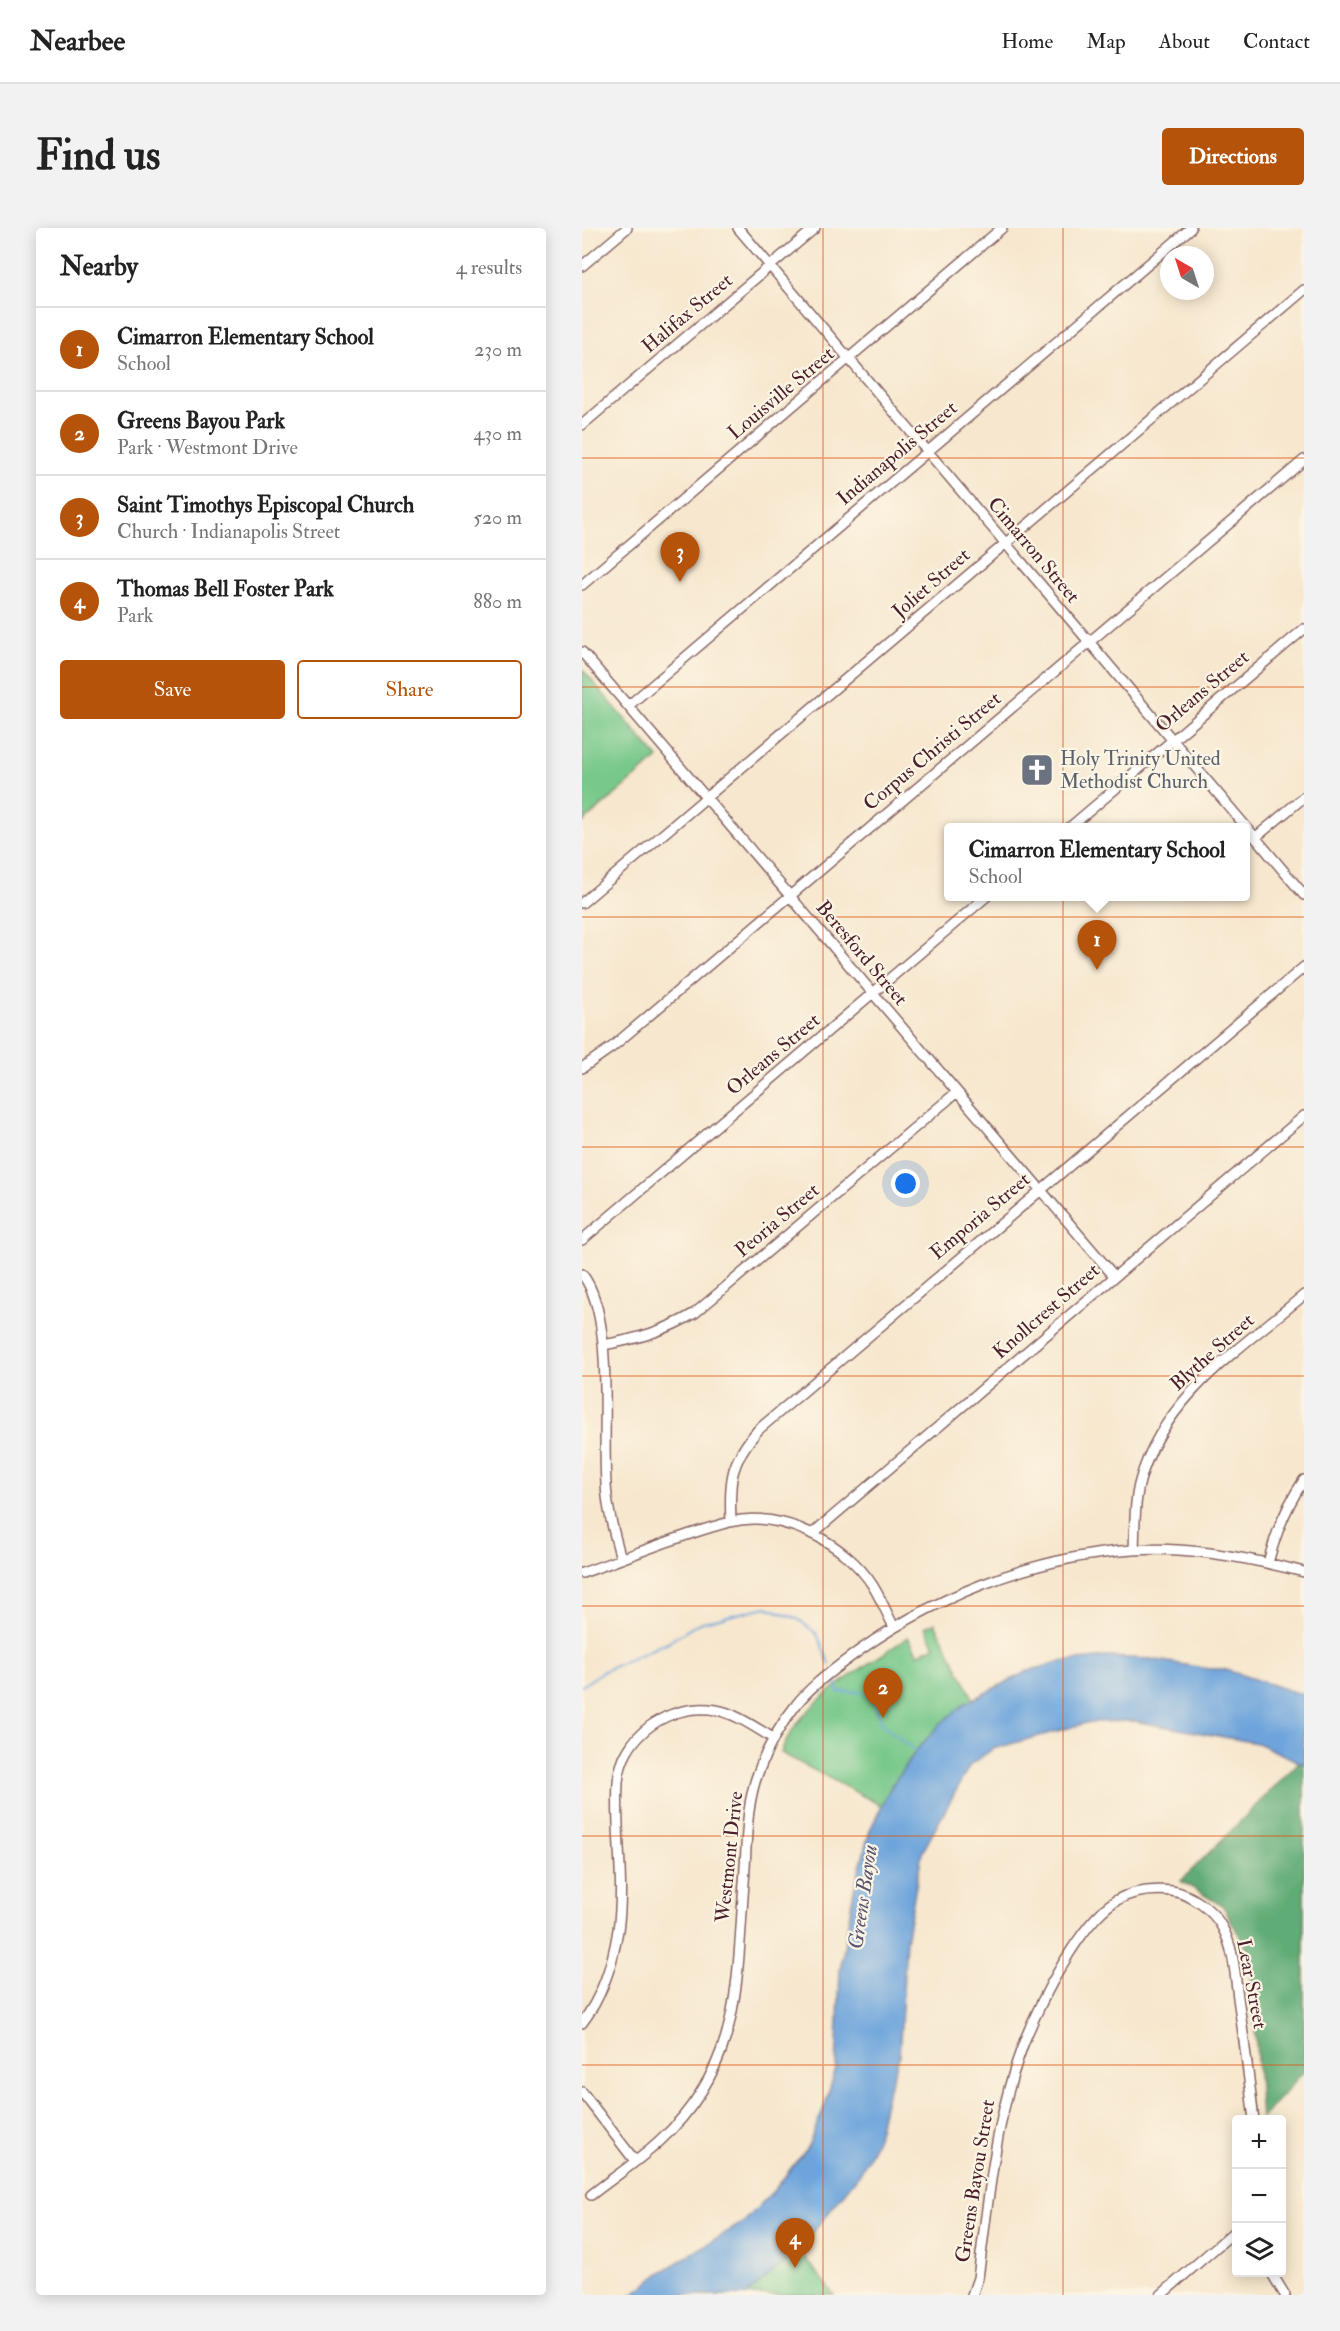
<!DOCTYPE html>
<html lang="en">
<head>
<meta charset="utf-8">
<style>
	:root { --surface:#fff; --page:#f2f2f2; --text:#222; --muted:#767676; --line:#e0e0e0; --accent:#b45309 }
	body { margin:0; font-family:"IM FELL Double Pica",serif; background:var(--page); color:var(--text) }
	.controls { position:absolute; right:18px; bottom:18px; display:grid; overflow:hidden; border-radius:6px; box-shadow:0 3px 15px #0003 }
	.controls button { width:54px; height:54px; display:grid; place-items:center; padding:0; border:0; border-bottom:2px solid var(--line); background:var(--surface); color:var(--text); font:30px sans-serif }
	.compass { position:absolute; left:578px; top:18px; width:54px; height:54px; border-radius:50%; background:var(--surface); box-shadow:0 3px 15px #0003; rotate:321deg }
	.you { position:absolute; left:324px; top:956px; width:21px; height:21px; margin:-15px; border:4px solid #fff; border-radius:50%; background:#1a73e8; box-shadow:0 0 0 9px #1a73e833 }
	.badge { display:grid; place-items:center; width:39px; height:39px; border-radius:50%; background:var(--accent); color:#fff; font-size:20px; font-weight:700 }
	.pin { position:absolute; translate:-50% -50px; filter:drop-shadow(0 2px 3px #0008) }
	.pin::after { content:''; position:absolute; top:32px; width:21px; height:18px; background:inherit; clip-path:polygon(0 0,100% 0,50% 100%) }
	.popup { position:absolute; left:362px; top:595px; width:306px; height:78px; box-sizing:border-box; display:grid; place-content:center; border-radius:6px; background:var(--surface); filter:drop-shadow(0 2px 4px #0005); font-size:20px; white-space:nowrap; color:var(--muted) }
	.popup b { font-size:22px; color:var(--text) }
	.popup::after { content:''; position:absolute; left:50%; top:100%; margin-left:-12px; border:12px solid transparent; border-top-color:var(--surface) }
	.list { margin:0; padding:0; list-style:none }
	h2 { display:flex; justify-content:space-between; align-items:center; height:78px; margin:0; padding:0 24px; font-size:26px }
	h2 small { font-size:20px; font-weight:400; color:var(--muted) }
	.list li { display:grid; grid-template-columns:39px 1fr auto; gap:18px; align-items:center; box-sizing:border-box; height:84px; padding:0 24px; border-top:2px solid var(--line) }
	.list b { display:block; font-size:22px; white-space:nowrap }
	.list p { margin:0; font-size:20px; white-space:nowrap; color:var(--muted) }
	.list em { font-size:20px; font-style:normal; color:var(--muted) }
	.actions { display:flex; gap:12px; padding:18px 24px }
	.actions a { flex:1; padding:14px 0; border:2px solid var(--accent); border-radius:6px; text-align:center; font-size:21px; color:var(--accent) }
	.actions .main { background:var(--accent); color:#fff }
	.icon { flex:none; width:33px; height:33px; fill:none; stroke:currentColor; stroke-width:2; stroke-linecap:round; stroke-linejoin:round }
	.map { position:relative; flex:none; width:722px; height:2067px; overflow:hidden; border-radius:6px }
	header { display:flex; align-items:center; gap:36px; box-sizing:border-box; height:84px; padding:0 30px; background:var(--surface); border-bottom:2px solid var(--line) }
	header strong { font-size:28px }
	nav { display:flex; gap:33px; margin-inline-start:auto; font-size:21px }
	.intro { display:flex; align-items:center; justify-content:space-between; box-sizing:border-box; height:144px; padding:0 36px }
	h1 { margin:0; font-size:42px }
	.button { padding:15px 27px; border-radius:6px; background:var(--accent); color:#fff; font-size:21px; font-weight:700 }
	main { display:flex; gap:36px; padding:0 36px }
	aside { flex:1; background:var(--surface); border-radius:6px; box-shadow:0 3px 15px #0003 }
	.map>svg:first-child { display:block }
	.green { fill:#77c88a; stroke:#60745a; stroke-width:1.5 }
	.forest { fill:#61ac76; stroke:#566650; stroke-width:1.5 }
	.water { fill:#6da4db; stroke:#5c6283; stroke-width:1.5 }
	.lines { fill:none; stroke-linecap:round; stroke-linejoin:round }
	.stream { stroke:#6da4db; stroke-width:2 }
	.minor-casing { stroke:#876564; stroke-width:12 }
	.minor { stroke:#fff; stroke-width:9 }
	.grid { fill:none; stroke:#e0560e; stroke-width:1.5; stroke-opacity:0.55 }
	.labels { text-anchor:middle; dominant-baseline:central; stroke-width:4.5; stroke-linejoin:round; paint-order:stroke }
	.street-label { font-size:20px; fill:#4a1f2b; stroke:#fcf5e5 }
	.worship-label { font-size:20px; fill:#5b616d; stroke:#fcf5e5; text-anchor:start }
	.water-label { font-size:21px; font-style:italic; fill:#585471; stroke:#fcf5e5 }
</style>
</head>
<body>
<header>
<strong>Nearbee</strong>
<nav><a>Home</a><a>Map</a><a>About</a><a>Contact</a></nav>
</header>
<div class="intro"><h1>Find us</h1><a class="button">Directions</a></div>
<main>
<aside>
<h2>Nearby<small>4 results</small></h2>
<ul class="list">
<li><span class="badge">1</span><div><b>Cimarron Elementary School</b><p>School</p></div><em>230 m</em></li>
<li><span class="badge">2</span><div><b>Greens Bayou Park</b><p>Park · Westmont Drive</p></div><em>430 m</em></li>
<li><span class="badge">3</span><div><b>Saint Timothys Episcopal Church</b><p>Church · Indianapolis Street</p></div><em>520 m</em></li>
<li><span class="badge">4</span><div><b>Thomas Bell Foster Park</b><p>Park</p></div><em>880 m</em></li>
</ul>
<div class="actions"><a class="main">Save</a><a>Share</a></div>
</aside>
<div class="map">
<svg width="722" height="2067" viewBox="0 0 722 2067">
	<rect width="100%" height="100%" fill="#fcf5e5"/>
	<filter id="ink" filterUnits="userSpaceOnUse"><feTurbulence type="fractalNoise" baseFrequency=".0167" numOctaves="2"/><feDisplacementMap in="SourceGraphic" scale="12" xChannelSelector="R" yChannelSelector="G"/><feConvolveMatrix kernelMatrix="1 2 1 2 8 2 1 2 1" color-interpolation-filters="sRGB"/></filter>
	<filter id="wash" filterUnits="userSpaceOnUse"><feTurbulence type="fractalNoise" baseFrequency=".008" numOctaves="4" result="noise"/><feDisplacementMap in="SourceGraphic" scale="24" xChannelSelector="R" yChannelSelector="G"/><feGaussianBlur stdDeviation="1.35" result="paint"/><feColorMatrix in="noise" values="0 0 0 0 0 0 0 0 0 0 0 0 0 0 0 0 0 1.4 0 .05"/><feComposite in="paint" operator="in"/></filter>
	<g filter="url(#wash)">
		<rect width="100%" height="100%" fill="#f7e7ce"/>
		<path class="green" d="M0,441L76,530L0,595Z
			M353,1395L396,1480L308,1582L199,1525C216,1474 284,1439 326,1409L336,1426L353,1418L343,1399Z
			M217,2022L252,2067H164Z"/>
		<path class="forest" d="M719,1532L722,1533V1843L679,1891L668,1727L641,1678L599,1653Z"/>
		<path class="water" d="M526,1429L569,1431L627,1441H641L722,1467V1536L675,1515L552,1493L508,1494L411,1521L388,1537L340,1625L324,1712L317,1829L304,1869L294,1914L278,1945L217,2022L164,2067H50L81,2043L162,1994L194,1960L226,1918L243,1877L254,1840L258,1743L272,1662L288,1602L310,1557L334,1523L359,1495L384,1475L446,1443L476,1434Z"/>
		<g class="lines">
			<path class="stream" d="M253,1451L256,1464H279L289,1470L302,1498L334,1523
				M0,1458L20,1444L88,1413L117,1395L184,1379L216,1391L235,1406L248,1437"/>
		</g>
	</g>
	<g filter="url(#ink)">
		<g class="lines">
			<g class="minor-casing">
				<path id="minor" d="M156,0L722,667
					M0,38L45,0
					M0,197L233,0
					M0,357L420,0
					M0,424L532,1048
					M46,478L609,0
					M487,600L722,401
					M674,609L722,569
					M0,675L722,62
					M0,840L30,819L722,232
					M0,1012L405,668
					M0,1046C35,1090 18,1211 25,1268C27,1290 34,1311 39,1331
					M21,1117C55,1111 83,1103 113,1085L375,864
					M149,1293C147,1253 148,1234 176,1202L722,739
					M230,1306L722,888
					M552,1322C553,1300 552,1274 558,1253C581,1169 659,1120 722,1067
					M686,1335C694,1304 704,1278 722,1252
					M0,1345C47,1329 100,1306 148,1294C199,1281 264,1315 291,1358C299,1371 305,1386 312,1399
					M0,1795C20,1769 31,1734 36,1702C43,1654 33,1604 36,1555C39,1507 88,1474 134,1482C153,1485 174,1500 191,1510
					M0,1864L53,1933
					M9,1967C32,1949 58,1932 79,1912C160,1836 154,1757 162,1655C165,1620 163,1579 176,1545C185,1520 197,1498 214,1477C227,1460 246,1446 263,1433C345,1371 448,1329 551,1322C607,1318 668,1330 722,1344
					M689,2044L703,2067
					M390,2067L396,2050C407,1969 413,1890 442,1814C458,1774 497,1696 533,1673C550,1663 570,1661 590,1663C609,1666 631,1682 640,1699C652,1720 653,1746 656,1770C662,1810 667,1851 672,1892
					M579,2067L654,2002"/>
			</g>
			<use href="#minor" class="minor"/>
		</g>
	</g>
	<path class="grid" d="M241,0V2067M481,0V2067M0,230H722M0,459H722M0,689H722M0,919H722M0,1148H722M0,1378H722M0,1608H722M0,1837H722"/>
	<defs>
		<g id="church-square" transform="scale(1.725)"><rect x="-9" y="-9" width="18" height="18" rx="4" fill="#6b7280" stroke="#fcf5e5"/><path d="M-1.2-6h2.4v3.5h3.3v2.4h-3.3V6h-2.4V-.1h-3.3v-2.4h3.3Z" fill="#fff"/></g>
	</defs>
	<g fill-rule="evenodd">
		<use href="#church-square" x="455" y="542"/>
	</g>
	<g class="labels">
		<g class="street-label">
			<text transform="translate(105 85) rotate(-40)">Halifax Street</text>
			<text transform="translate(199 165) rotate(-40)">Louisville Street</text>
			<text transform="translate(315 225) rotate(-40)">Indianapolis Street</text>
			<text transform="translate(452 322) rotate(50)">Cimarron Street</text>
			<text transform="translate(349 355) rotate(-41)">Joliet Street</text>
			<text transform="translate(620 463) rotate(-40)">Orleans Street</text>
			<text transform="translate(350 523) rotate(-40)">Corpus Christi Street</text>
			<text transform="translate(280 725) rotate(50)">Beresford Street</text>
			<text transform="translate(191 826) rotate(-40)">Orleans Street</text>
			<text transform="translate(398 988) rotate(-40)">Emporia Street</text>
			<text transform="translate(195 992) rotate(-40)">Peoria Street</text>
			<text transform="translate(464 1083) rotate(-41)">Knollcrest Street</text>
			<text transform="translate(630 1124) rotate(-42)">Blythe Street</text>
			<text transform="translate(147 1629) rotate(-84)">Westmont Drive</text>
			<text transform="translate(670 1756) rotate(79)">Lear Street</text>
			<text transform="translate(393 1953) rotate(-81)">Greens Bayou Street</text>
		</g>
		<g class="worship-label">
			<text x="478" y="530">Holy Trinity United<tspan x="478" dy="23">Methodist Church</tspan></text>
		</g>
		<g class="water-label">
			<text transform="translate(281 1669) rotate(-82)">Greens Bayou</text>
		</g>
	</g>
</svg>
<div class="controls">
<button>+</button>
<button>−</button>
<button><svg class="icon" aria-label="layers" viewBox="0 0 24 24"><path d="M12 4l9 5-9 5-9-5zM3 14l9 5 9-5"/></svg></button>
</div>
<svg class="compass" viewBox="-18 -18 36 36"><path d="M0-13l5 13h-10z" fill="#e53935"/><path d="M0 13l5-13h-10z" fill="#767676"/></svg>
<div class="you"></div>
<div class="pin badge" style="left:515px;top:742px">1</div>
<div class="popup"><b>Cimarron Elementary School</b>School</div>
<div class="pin badge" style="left:301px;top:1490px">2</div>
<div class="pin badge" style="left:98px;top:354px">3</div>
<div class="pin badge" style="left:213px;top:2040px">4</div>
</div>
</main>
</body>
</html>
